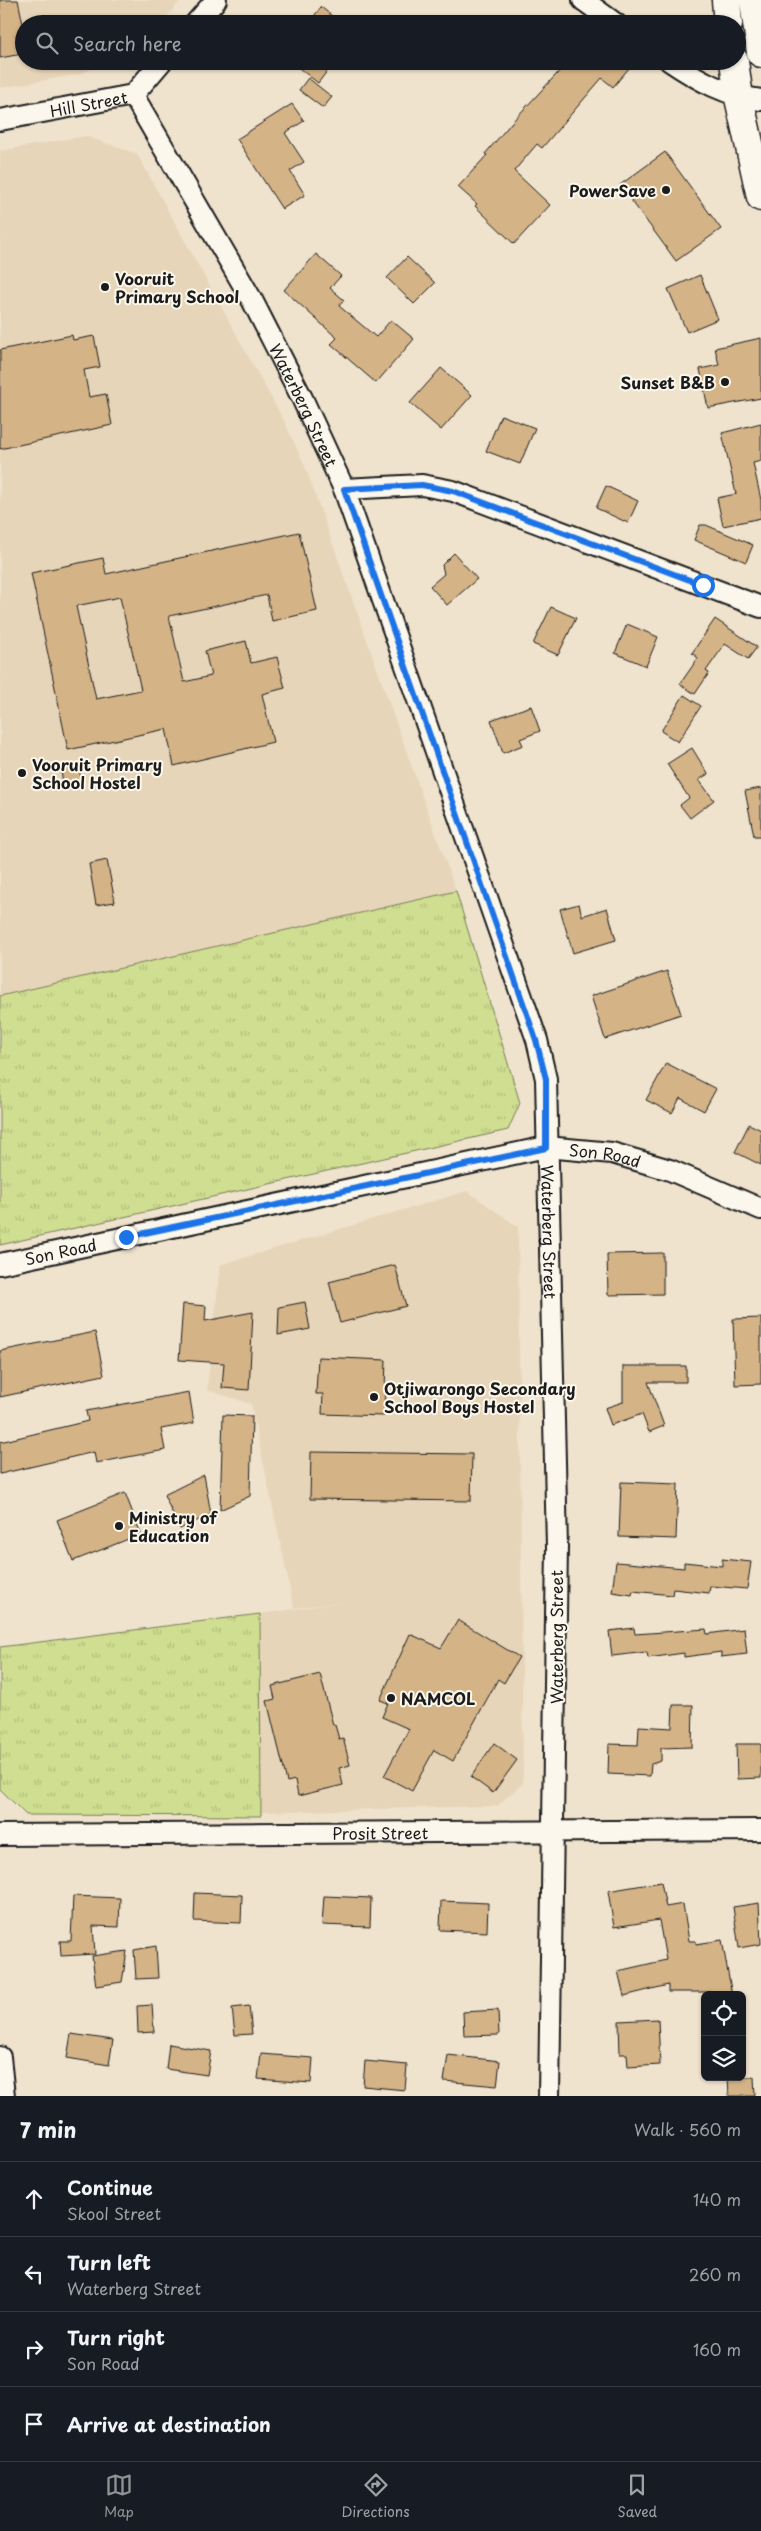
<!DOCTYPE html>
<html lang="en">
<head>
<meta charset="utf-8">
<style>
	:root { --surface:#171b24; --page:#242831; --text:#f1f3f6; --muted:#9ea1a6; --line:#363941; --accent:#919294 }
	body { margin:0; font-family:"Playpen Sans",sans-serif; background:var(--page); color:var(--text) }
	.controls { position:absolute; right:15px; bottom:15px; display:grid; overflow:hidden; border-radius:8px; box-shadow:0 1px 4px #0004 }
	.controls button { width:45px; height:45px; display:grid; place-items:center; padding:0; border:0; border-bottom:1px solid var(--line); background:var(--surface); color:var(--text); font:25px sans-serif }
	.stop { position:absolute; width:15px; height:15px; margin:-11px; border:4px solid #1a73e8; border-radius:50%; background:#fff }
	.stop.end { background:#1a73e8; border-color:#fff; box-shadow:0 1px 5px #0008 }
	.list { margin:0; padding:0; list-style:none }
	h2 { display:flex; justify-content:space-between; align-items:center; height:65px; margin:0; padding:0 20px; font-size:21px }
	h2 small { font-size:16px; font-weight:400; color:var(--muted) }
	.list li { display:grid; grid-template-columns:32px 1fr auto; gap:15px; align-items:center; box-sizing:border-box; height:75px; padding:0 20px; border-top:1px solid var(--line) }
	.list b { display:block; font-size:19px; white-space:nowrap }
	.list p { margin:0; font-size:16px; white-space:nowrap; color:var(--muted) }
	.list em { font-size:16px; font-style:normal; color:var(--muted) }
	.icon { flex:none; width:28px; height:28px; fill:none; stroke:currentColor; stroke-width:2; stroke-linecap:round; stroke-linejoin:round }
	.map { position:relative; flex:none; width:761px; height:2096px; overflow:hidden }
	.search { position:absolute; background:var(--surface); box-shadow:0 1px 4px #0004; left:15px; right:15px; top:15px; height:55px; display:flex; align-items:center; gap:12px; box-sizing:border-box; padding:0 18px; border-radius:28px; color:var(--muted); font-size:19px }
	.sheet { height:365px; background:var(--surface) }
	nav { display:flex; justify-content:space-around; align-items:center; box-sizing:border-box; height:70px; border-top:1px solid var(--line); background:var(--surface); font-size:14px; color:var(--muted) }
	nav a { display:grid; justify-items:center; gap:2px }
	nav .on { color:var(--accent) }
	.map>svg:first-child { display:block }
	.built { fill:#e7d5b9 }
	.grass { fill:url(#grass-tufts); stroke:#767d56 }
	.building { fill:#d4b387; stroke:#1c1c1c; fill-rule:evenodd }
	.lines { fill:none; stroke-linecap:round; stroke-linejoin:round }
	.minor-casing { stroke:#1c1c1c; stroke-width:24 }
	.trunk-casing { stroke:#1c1c1c; stroke-width:31 }
	.minor { stroke:#fbf7ec; stroke-width:20 }
	.trunk { stroke:#fbf7ec; stroke-width:28 }
	.route { stroke:#1a73e8; stroke-width:6 }
	.poi-dot { fill:#1c1c1c; stroke:#fbf7ec; stroke-width:2 }
	.labels { text-anchor:middle; dominant-baseline:central; stroke-width:4; stroke-linejoin:round; paint-order:stroke }
	.street-label { font-size:16px; fill:#1c1c1c; stroke:#fbf7ec }
	.poi-label { font-size:16px; font-weight:bold; fill:#1c1c1c; stroke:#fbf7ec; text-anchor:start }
</style>
</head>
<body>
<div class="map">
<svg width="761" height="2096" viewBox="0 0 761 2096">
	<defs>
		<pattern id="grass-tufts" width="24" height="20" patternUnits="userSpaceOnUse" patternTransform="scale(1.25)"><rect width="24" height="20" fill="#d0de91"/><path d="M3 7l-1-3M5 7V3M7 7l1-3M15 17l-1-3M17 17v-4M19 17l1-3" fill="none" stroke="#b2be7c"/></pattern>
	</defs>
	<rect width="100%" height="100%" fill="#efe3ce"/>
	<filter id="ink" filterUnits="userSpaceOnUse"><feTurbulence type="fractalNoise" baseFrequency=".02" numOctaves="2"/><feDisplacementMap in="SourceGraphic" scale="10" xChannelSelector="R" yChannelSelector="G"/><feConvolveMatrix kernelMatrix="1 2 1 2 8 2 1 2 1" color-interpolation-filters="sRGB"/></filter>
	<g filter="url(#ink)">
		<path class="built" d="M0,0H181L161,24H24V61H106L81,74L0,88Z
			M85,136L137,154L283,419L305,466L456,891L0,996V151Z
			M467,1191L518,1227L523,1783L497,1806L261,1812L260,1614L344,1602L294,1608L251,1404L207,1390L220,1265Z"/>
		<path class="grass" d="M456,891L520,1103L508,1130L0,1245V996Z
			M260,1614L261,1816L26,1815L0,1789V1647Z"/>
		<path class="building" d="M0,0H18L24,29V34L18,35L22,54L0,58Z
			M321,7L342,24H308Z
			M290,61H335L318,83Z
			M569,61H635L613,87L602,78L542,148L537,144L514,171L550,205L514,244L475,206L477,204L458,187L487,155L485,154L512,122Z
			M308,78L332,97L323,108L299,90Z
			M292,104L304,121L285,133L304,162L290,171L305,195L282,209L237,139Z
			M665,152L721,229L676,261L620,185Z
			M316,254L341,276L330,288L344,300L339,306L376,337L391,320L414,339L376,383L331,344L337,338L284,290Z
			M407,257L435,283L414,304L387,278Z
			M700,275L718,319L687,332L668,289Z
			M72,335L73,340L94,336L100,367L84,370L89,397L106,394L112,425L0,449V350Z
			M761,338V398L708,408L700,369L719,365L715,348Z
			M441,368L472,395L441,430L410,403Z
			M501,415L535,428L520,464L486,451Z
			M761,423V461L753,463L761,500V518L723,526L717,498L736,494L722,433Z
			M606,486L638,501L628,523L596,508Z
			M700,525H706L753,545L746,562L694,540Z
			M299,532L317,611L272,621L267,595L169,616L184,682L211,676L205,651L246,641L251,663L277,657L285,688L262,694L273,742L174,766L166,729L68,750L31,573L103,558L106,574ZM120,597L141,690L96,699L76,606Z
			M454,553L477,579L447,605L430,586L444,574L442,565Z
			M551,607L576,618L558,655L533,644Z
			M715,619L757,647L748,659L725,644L706,671L709,673L695,694L680,684L698,658L692,653Z
			M627,624L658,637L646,666L615,653Z
			M684,695L701,706L678,742L661,731Z
			M531,706L540,731L520,739L523,745L503,753L491,720Z
			M692,748L708,774L699,780L714,800L690,818L680,805L689,798L667,764Z
			M78,765L83,786L65,790L60,768Z
			M761,788V836H754L745,791Z
			M107,860L115,902L96,905L89,864Z
			M579,904L582,916L607,908L616,940L573,953L560,909Z
			M667,971L681,1014L605,1039L591,996Z
			M666,1063L716,1089L704,1111L680,1098L672,1113L646,1100Z
			M749,1124L761,1130V1165L735,1152Z
			M663,1253V1294L608,1295L607,1254Z
			M395,1265L406,1306L340,1323L329,1282Z
			M305,1302L310,1329L278,1335L279,1307Z
			M183,1304L206,1306L205,1321L253,1312L249,1390L222,1388L224,1363L179,1360Z
			M761,1318V1384L735,1385L733,1319Z
			M95,1332L104,1375L0,1397V1351Z
			M318,1357L386,1360L384,1416L322,1414L323,1394H316Z
			M623,1366H686V1382H648L664,1426L649,1432L642,1414L611,1425L605,1408L623,1402Z
			M189,1392L194,1423L161,1429L165,1450L96,1463L94,1452L0,1474V1442L88,1421L86,1411Z
			M223,1415L252,1416L250,1496L220,1510Z
			M311,1452L472,1454L471,1501L310,1499Z
			M204,1475L211,1514L180,1529L164,1495Z
			M621,1482L678,1484L676,1539L619,1537Z
			M125,1493L141,1534L73,1561L57,1520Z
			M722,1559L751,1562L747,1589L710,1586L709,1593L673,1589L672,1595L633,1591L632,1595L612,1592L616,1562L684,1568V1562L722,1566Z
			M458,1620L519,1657L504,1683L498,1679L453,1761L434,1750L412,1791L384,1776L409,1729L382,1717L388,1703L380,1700L410,1634L441,1648Z
			M634,1628L635,1634L706,1629L707,1634L744,1629L747,1654L721,1657V1652L684,1657V1653L648,1658L647,1652L612,1656L609,1631Z
			M320,1674L333,1725H335L339,1739L343,1738L350,1765L339,1768L343,1785L298,1796L295,1780L287,1782L267,1701L275,1699L272,1686Z
			M673,1705H693L692,1747L661,1748V1761L651,1764L650,1776L608,1774L609,1744L638,1745L639,1726L672,1728Z
			M494,1743L517,1760L493,1793L471,1777Z
			M736,1744H761V1778L737,1779Z
			M661,1882L666,1907L683,1904L689,1941H696V1944L722,1940L732,1995H710V1992H668V1985L624,1996L618,1971L666,1960L659,1920L614,1927L608,1891Z
			M195,1893L242,1895L241,1923L194,1921Z
			M73,1896L120,1898L119,1927L93,1926L95,1954L61,1956L60,1941H71Z
			M324,1896L371,1898L370,1927L322,1925Z
			M441,1901L488,1903L487,1932L440,1930Z
			M759,1903L761,1944L739,1948L733,1907Z
			M156,1946L158,1978L136,1979L134,1950Z
			M127,1951L122,1982L96,1986L92,1956Z
			M152,2005L154,2032L138,2033L137,2006Z
			M249,2006L252,2034L235,2035L232,2008Z
			M498,2010L499,2035L464,2036L463,2012Z
			M658,2019L660,2065L628,2067L627,2054H620L619,2021Z
			M71,2034L113,2040L109,2065L67,2058Z
			M169,2044L211,2051L207,2075L166,2069Z
			M261,2054L313,2058L311,2083L258,2079Z
			M448,2055L500,2061L497,2086L444,2081Z
			M365,2061L407,2065L405,2090L363,2086Z
			M728,2077H754L755,2096H729Z"/>
		<g class="lines">
			<g class="minor-casing">
				<g id="minor">
					<path d="M583,0L616,24"/>
					<path d="M195,24L216,0"/>
					<path d="M670,61C698,80 727,96 761,100"/>
					<path id="s1" d="M133,95L252,300L302,398L344,489L537,1040L546,1079L557,1547L549,2096"/>
					<path id="s2" d="M0,120L133,95L162,61"/>
					<path d="M344,489L422,485L453,491L761,607"/>
					<path id="s3" d="M0,1264L546,1147L612,1153L670,1170L761,1209"/>
					<path id="s4" d="M0,1835L761,1830"/>
					<path d="M0,2057L4,2096"/>
				</g>
			</g>
			<g class="trunk-casing">
				<path id="trunk" d="M726,0L728,24
					M754,0L761,53
					M734,61L739,98L761,197"/>
			</g>
			<use href="#minor" class="minor"/>
			<use href="#trunk" class="trunk"/>
		</g>
	</g>
	<g class="lines" filter="url(#ink)">
		<path class="route" d="M126,1237L546,1148V1079L536,1040L344,489L422,485L453,491L703,585"/>
	</g>
	<g class="poi-dot">
		<circle cx="666" cy="190" r="5"/>
		<circle cx="105" cy="287" r="5"/>
		<circle cx="725" cy="382" r="5"/>
		<circle cx="22" cy="773" r="5"/>
		<circle cx="374" cy="1397" r="5"/>
		<circle cx="119" cy="1526" r="5"/>
		<circle cx="391" cy="1698" r="5"/>
	</g>
	<g class="labels">
		<g class="street-label">
			<text stroke="none"><textPath href="#s2" startOffset="90">Hill Street</textPath></text>
			<text stroke="none"><textPath href="#s1" startOffset="354">Waterberg Street</textPath></text>
			<text stroke="none"><textPath href="#s3" startOffset="618">Son Road</textPath></text>
			<text stroke="none"><textPath href="#s1" startOffset="1224">Waterberg Street</textPath></text>
			<text stroke="none"><textPath href="#s3" startOffset="62">Son Road</textPath></text>
			<text transform="translate(556 1637) rotate(-90)">Waterberg Street</text>
			<text stroke="none"><textPath href="#s4" startOffset="380">Prosit Street</textPath></text>
		</g>
		<g class="poi-label">
			<text x="656" y="190" text-anchor="end">PowerSave</text>
			<text x="115" y="278">Vooruit<tspan x="115" dy="18">Primary School</tspan></text>
			<text x="715" y="382" text-anchor="end">Sunset B&amp;B</text>
			<text x="32" y="764">Vooruit Primary<tspan x="32" dy="18">School Hostel</tspan></text>
			<text x="384" y="1388">Otjiwarongo Secondary<tspan x="384" dy="18">School Boys Hostel</tspan></text>
			<text x="129" y="1517">Ministry of<tspan x="129" dy="18">Education</tspan></text>
			<text x="401" y="1698">NAMCOL</text>
		</g>
	</g>
</svg>
<div class="controls">
<button><svg class="icon" aria-label="locate" viewBox="0 0 24 24"><circle cx="12" cy="12" r="6"/><path d="M12 2v4M12 18v4M2 12h4M18 12h4"/></svg></button>
<button><svg class="icon" aria-label="layers" viewBox="0 0 24 24"><path d="M12 4l9 5-9 5-9-5zM3 14l9 5 9-5"/></svg></button>
</div>
<div class="stop" style="left:703px;top:585px"></div>
<div class="stop end" style="left:126px;top:1237px"></div>
<div class="search"><svg class="icon" aria-label="search" viewBox="0 0 24 24"><circle cx="10" cy="10" r="6"/><path d="M15 15l6 6"/></svg>Search here</div>
</div>
<section class="sheet">
<h2>7 min<small>Walk · 560 m</small></h2>
<ul class="list">
<li><svg class="icon" aria-label="ahead" viewBox="0 0 24 24"><path d="M12 20V5M6 11l6-6 6 6"/></svg><div><b>Continue</b><p>Skool Street</p></div><em>140 m</em></li>
<li><svg class="icon" aria-label="left" viewBox="0 0 24 24"><path d="M17 20v-9H6M10 6l-5 5 5 5"/></svg><div><b>Turn left</b><p>Waterberg Street</p></div><em>260 m</em></li>
<li><svg class="icon" aria-label="right" viewBox="0 0 24 24"><path d="M7 20v-9h11M14 6l5 5-5 5"/></svg><div><b>Turn right</b><p>Son Road</p></div><em>160 m</em></li>
<li><svg class="icon" aria-label="arrive" viewBox="0 0 24 24"><path d="M6 21V4h12l-3 4 3 4H6"/></svg><div><b>Arrive at destination</b></div></li>
</ul>
</section>
<nav>
<a class="on"><svg class="icon" aria-label="map" viewBox="0 0 24 24"><path d="M3 6l6-2 6 2 6-2v14l-6 2-6-2-6 2zM9 4v14M15 6v14"/></svg>Map</a>
<a><svg class="icon" aria-label="directions" viewBox="0 0 24 24"><path d="M12 3l9 9-9 9-9-9zM9 14v-3h6M13 9l2 2-2 2"/></svg>Directions</a>
<a><svg class="icon" aria-label="saved" viewBox="0 0 24 24"><path d="M7 4h10v16l-5-4-5 4z"/></svg>Saved</a>
</nav>
</body>
</html>
